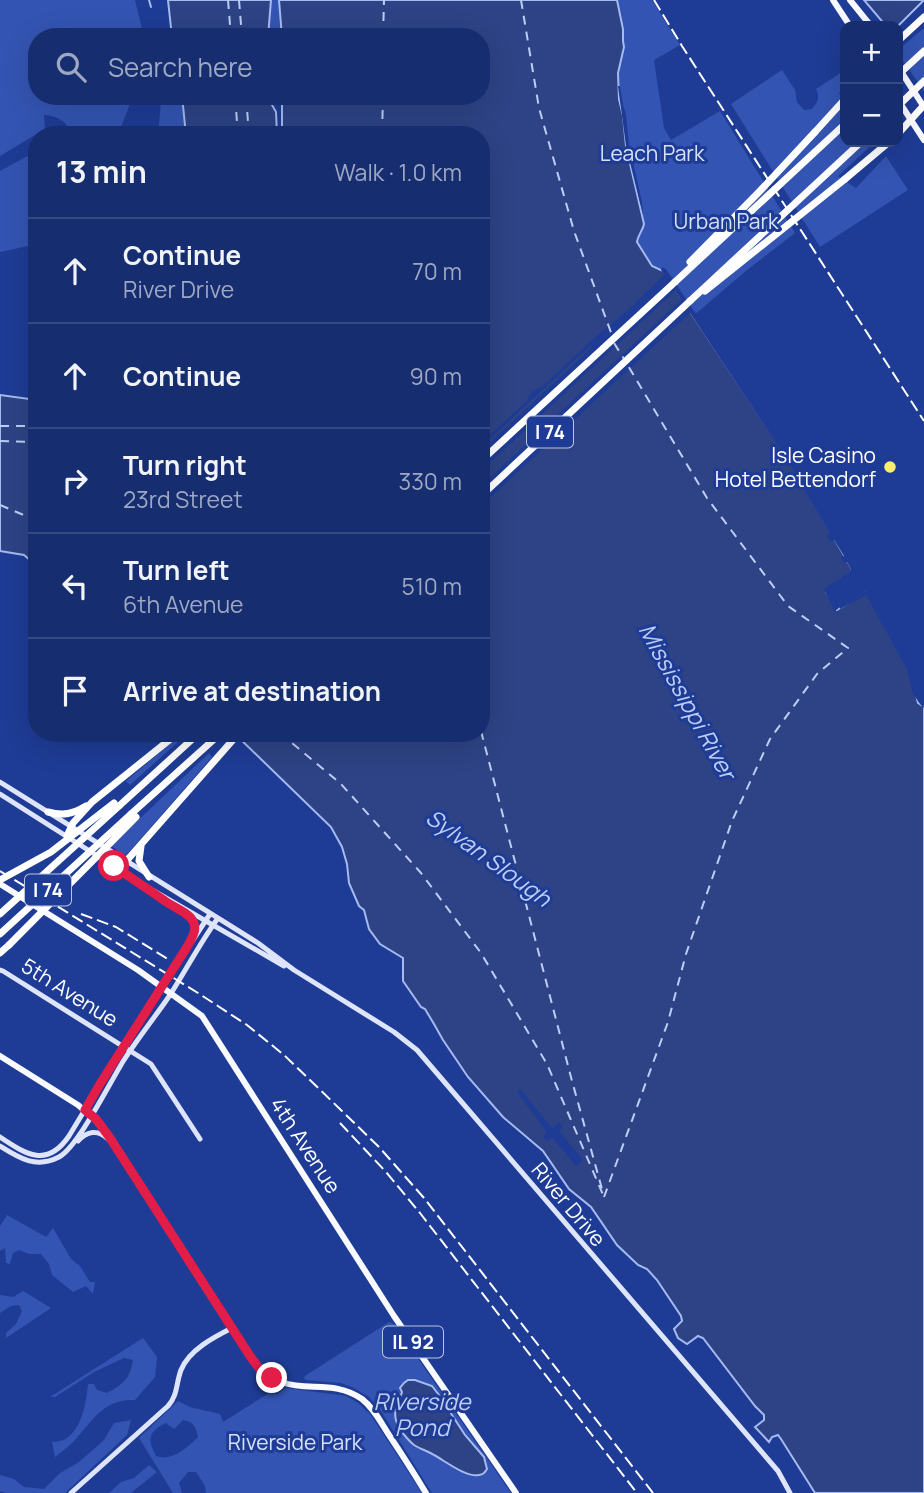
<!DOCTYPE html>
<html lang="en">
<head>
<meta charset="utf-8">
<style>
	:root { --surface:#162d70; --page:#233978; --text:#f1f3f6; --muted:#9ea8c3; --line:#354983 }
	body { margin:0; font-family:Manrope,sans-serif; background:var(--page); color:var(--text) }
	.controls { position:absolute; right:21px; top:21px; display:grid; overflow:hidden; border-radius:14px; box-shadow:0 7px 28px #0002 }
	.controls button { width:63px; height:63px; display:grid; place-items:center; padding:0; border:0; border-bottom:2px solid var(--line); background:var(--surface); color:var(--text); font:35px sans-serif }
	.stop { position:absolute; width:21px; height:21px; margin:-16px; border:5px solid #e11d48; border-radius:50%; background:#fff }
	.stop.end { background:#e11d48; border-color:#fff; box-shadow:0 2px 7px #0008 }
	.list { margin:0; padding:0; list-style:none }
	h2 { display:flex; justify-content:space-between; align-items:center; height:91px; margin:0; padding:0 28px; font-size:30px }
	h2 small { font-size:23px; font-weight:400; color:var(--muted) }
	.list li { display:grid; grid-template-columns:46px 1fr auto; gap:21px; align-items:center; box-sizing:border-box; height:105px; padding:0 28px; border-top:2px solid var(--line) }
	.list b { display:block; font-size:26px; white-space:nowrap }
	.list p { margin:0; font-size:23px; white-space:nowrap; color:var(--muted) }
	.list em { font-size:23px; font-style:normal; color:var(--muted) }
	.icon { flex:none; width:38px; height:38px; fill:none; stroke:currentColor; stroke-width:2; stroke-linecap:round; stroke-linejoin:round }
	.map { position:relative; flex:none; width:924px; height:1493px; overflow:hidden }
	.search { position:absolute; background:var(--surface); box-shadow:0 7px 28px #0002; left:28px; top:28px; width:462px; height:77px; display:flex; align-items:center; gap:18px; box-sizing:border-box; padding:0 24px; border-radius:28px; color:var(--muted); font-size:26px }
	.panel { position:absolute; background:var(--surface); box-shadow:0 7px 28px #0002; left:28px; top:126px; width:462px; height:616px; border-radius:28px }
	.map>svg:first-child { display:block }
	.green { fill:#3354b2; fill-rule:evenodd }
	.water { fill:#2d4385; stroke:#a5baf0; stroke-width:2 }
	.pier { fill:#1e3c95 }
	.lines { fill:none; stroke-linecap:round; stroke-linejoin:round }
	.stream { stroke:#a5baf0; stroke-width:2 }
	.ferry { stroke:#becdf5; stroke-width:2; stroke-dasharray:9 7; stroke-linecap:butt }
	.secondary { stroke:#dee5fb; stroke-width:5 }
	.primary { stroke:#f9faff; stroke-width:6 }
	.highway { stroke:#fff; stroke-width:7 }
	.rail { stroke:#fff; stroke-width:2; stroke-dasharray:12 5; stroke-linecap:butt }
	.highway-bridge { stroke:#fff; stroke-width:7 }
	.route { stroke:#e11d48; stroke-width:9 }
	.poi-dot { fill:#fdee71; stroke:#1e3c95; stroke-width:2.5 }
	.labels { text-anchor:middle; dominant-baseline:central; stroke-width:6; stroke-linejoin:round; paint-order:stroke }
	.shield { fill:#1e3c95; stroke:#bcc4df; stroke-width:2 }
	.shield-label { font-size:19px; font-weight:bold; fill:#fff }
	.park-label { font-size:21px; fill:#d8e1fa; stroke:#1e3c95 }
	.poi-label { font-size:21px; fill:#fff; stroke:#1e3c95; text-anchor:end }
	.street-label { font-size:21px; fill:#fff; stroke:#1e3c95 }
	.water-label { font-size:23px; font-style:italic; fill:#becdf5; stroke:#1e3c95 }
</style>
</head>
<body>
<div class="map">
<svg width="924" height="1493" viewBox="0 0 924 1493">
	<rect width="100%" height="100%" fill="#1e3c95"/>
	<path class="green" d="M0,0H135L144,37H37V96H133L118,135H71C68,121 57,116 44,115L45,129L0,156Z
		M271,0H279L282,37H268Z
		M617,0H652L680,45L654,60L664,128L671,140L720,111L795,233L747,270L693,316L663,271L652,266L637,242L639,235L643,228L634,213L617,77L623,29Z
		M924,28V91L898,54V50Z
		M782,70L795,90L797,102L804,110L812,109C818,102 820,98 816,89L845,70V86L839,93L845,104V142H875L838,176L856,188L886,156L908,190L820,247L731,104Z
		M164,96H182L186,135H158L161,101Z
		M33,153L37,154V244L0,252V171Z
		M183,733H188L130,785L126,781Z
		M209,753L212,757L128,853L125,855L111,846Z
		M7,1215L46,1237L53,1228L71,1259L80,1266L90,1282H95L93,1294L86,1286L73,1292L52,1275L49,1264L41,1254H29L19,1250L13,1253L10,1264L6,1263L5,1248L0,1251V1226Z
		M23,1291L51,1308L6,1338V1333L16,1324L22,1311L19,1305L11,1306L0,1313V1295L13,1297Z
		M389,1322L394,1324L511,1493H432L381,1411L369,1397L354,1388L341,1383L306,1380L304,1378L305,1376Z
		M143,1338L157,1357L155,1377L135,1400C103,1398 92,1422 73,1442C67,1448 61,1452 55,1457L52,1442C80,1443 86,1405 88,1384H94L97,1390L107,1393C123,1384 130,1379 133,1360L124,1358L94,1372L55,1397H50Z
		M286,1388L339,1395L346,1396L358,1403L370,1414L422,1493H206L205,1486L196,1472H188L179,1483L182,1493H173L139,1438L178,1401L190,1407L220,1414L223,1422L269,1393L277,1394ZM183,1420C194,1422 196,1427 198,1437C187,1448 171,1462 156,1456C147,1440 148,1431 166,1423L174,1429Z
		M131,1420L127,1435L65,1493H6L0,1491V1475L14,1479L24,1487L44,1489L60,1473L79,1462L104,1440L114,1423Z
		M149,1465L157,1472L131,1493H109L121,1482L134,1478Z"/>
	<path class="water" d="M168,0H271L268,37H172Z
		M279,0H617L623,29V41L624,47L618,73L619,99L623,116L626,146L644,224C643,230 638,235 637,242L652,266L663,271L783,451L852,569L849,577L826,592L837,610L867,592L909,669L918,703L924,707V1493H815L781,1439L778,1435L772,1437L769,1442L755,1427L764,1420V1415L755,1406L703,1338L698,1336L687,1344L678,1338L674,1329L682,1321L681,1316L657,1280L647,1269L638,1265L617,1245L591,1207L569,1189L543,1151L503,1117L468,1077L443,1040L434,1024L425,1009L421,1007L403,981V958L380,944L369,929L364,910L359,906L349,883L347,864L342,847L331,827L234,733H481V135H282V96H481V37H282Z
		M864,0H924L898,26H886Z
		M182,96H267L276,112L277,135H186Z
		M0,395L37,400V566L24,555L0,551Z
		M408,1380H415L432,1386L439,1395L465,1435L484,1457L487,1469C484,1473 484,1474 479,1475C467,1478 445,1461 434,1455C428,1451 420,1449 414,1445C410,1442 403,1434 400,1429C390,1413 398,1406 402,1392L400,1388L404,1383Z"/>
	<path class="pier" d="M618,86H620L623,105L626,114L629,145L642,202L643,215L626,146Z
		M662,267L666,269L786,449L855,568L853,576L830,592L836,603L838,609L836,610H834L824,590L828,586L849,573L851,569L847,562L844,563L841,558L844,556L834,540L830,542L827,536L830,534L782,452L690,313L481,506V486L681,300L675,291L481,471V451L592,347L590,346L481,447V443L527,401L532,391L543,386L592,340L628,310L664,275L661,270Z
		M868,590L912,668L924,707L923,708L913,694L907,669L866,595L840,609L839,606Z
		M520,1089L552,1128L560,1122L563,1127L559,1131L583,1160L576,1166L552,1137L547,1141L543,1136L547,1132L517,1092Z"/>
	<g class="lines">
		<path class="stream" d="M149,0L151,7"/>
		<path class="ferry" d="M228,0L231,37
			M239,0L242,37
			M521,0L539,108L574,231L613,338
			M383,37L384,0
			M235,96L238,135
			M246,96L249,135
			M382,135L383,96
			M614,343L624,359
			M0,426H37
			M0,441L37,442
			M0,505L26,516L37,524
			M481,731L572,1081L602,1189
			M280,733L341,784L421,873L481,953L547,1064L604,1197
			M604,1197L668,1022L686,954L732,821L770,739L817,674L848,648L788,606L707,498L627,364"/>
		<path class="secondary" d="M0,782L258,943L294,970L394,1032L417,1050L778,1471L790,1493
			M0,794L140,883L284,966
			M176,908C188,916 197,920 193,935
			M0,970L3,971L151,1064L200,1139
			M0,1137C27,1155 47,1168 69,1136L127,1040L210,914
			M78,1141C87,1131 98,1129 108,1139
			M0,1146C19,1158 36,1169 59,1157C78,1147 110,1082 124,1060C138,1038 155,1017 170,995C186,970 200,943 218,918
			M71,1493L168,1406C178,1395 176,1383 181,1370C189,1350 214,1337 232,1328"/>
		<path class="primary" d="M833,0L850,26
			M850,0L871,26
			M898,67L924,107
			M898,100L924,140
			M0,884L138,970L202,1016L394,1316L516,1493
			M0,1056L78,1105L101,1125L250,1356C287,1407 323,1372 362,1399C375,1409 382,1425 391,1438C403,1456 415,1475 426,1493"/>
		<path class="highway" d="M898,41L924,17
			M815,132L845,99
			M898,134L924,105
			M845,179L889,142
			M481,461L675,282
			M481,496L690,301
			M119,806L199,733
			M48,812C63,816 73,814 86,806
			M131,814L221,733
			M67,836L73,823L92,802L178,733
			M141,846L139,861L149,877
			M114,866L123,863L129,858L239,733
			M0,953L9,945"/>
		<path class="rail" d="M654,0L682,46L924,421
			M0,871L198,993L247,1025L284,1055L309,1079L379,1147L424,1198L653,1493
			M81,914L116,927L171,961
			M340,1123L386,1172L420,1213L637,1493"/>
		<path class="highway-bridge" d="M898,75L924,51
			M898,106L924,81
			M690,262L759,192L815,132
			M675,282L845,124
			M705,291L845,179
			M690,301L861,142
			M0,880L51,852L114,803
			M0,914L119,806
			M0,934L131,814
			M9,945L136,817"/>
	</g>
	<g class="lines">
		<path class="route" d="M114,866C131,878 148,889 165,901C173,907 188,912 193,921C198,930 191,939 187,947L100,1084L85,1110L96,1119L110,1138L250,1356L259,1368L272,1378"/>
	</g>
	<circle class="poi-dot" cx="890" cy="467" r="7"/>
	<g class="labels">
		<g class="shield">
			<rect x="527" y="416.5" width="46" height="31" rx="5"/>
			<rect x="25" y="874.5" width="46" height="31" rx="5"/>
			<rect x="383" y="1326.5" width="60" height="31" rx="5"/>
		</g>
		<g class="shield-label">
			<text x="550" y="432">I 74</text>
			<text x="48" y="890">I 74</text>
			<text x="413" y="1342">IL 92</text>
		</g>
		<g class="park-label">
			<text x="652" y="153">Leach Park</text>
			<text x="726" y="221">Urban Park</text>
			<text x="295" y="1442">Riverside Park</text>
		</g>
		<g class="poi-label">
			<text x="876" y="455">Isle Casino<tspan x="876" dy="24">Hotel Bettendorf</tspan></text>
		</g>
		<g class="street-label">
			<text transform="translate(70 992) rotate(32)">5th Avenue</text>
			<text transform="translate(306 1145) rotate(57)">4th Avenue</text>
			<text transform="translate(569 1204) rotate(50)">River Drive</text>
		</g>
		<g class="water-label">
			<text transform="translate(688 701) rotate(61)">Mississippi River</text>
			<text transform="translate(489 857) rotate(36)">Sylvan Slough</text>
			<text x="422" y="1401">Riverside<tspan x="422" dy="26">Pond</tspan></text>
		</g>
	</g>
</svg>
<div class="controls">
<button>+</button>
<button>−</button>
</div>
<div class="stop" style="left:114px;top:866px"></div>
<div class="stop end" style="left:272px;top:1378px"></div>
<div class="search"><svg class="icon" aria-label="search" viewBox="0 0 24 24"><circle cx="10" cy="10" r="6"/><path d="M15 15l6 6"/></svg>Search here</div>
<section class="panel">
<h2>13 min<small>Walk · 1.0 km</small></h2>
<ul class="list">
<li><svg class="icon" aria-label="ahead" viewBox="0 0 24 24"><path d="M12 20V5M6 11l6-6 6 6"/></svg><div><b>Continue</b><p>River Drive</p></div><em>70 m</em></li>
<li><svg class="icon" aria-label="ahead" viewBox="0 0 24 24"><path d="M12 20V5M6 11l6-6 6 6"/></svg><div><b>Continue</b></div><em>90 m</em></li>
<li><svg class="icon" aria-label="right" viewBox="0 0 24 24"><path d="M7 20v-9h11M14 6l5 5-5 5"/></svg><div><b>Turn right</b><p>23rd Street</p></div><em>330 m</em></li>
<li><svg class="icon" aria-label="left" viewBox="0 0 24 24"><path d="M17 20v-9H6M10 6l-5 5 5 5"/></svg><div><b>Turn left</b><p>6th Avenue</p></div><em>510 m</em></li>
<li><svg class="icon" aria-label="arrive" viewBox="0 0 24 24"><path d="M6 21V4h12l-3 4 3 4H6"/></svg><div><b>Arrive at destination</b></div></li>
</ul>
</section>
</div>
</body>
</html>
